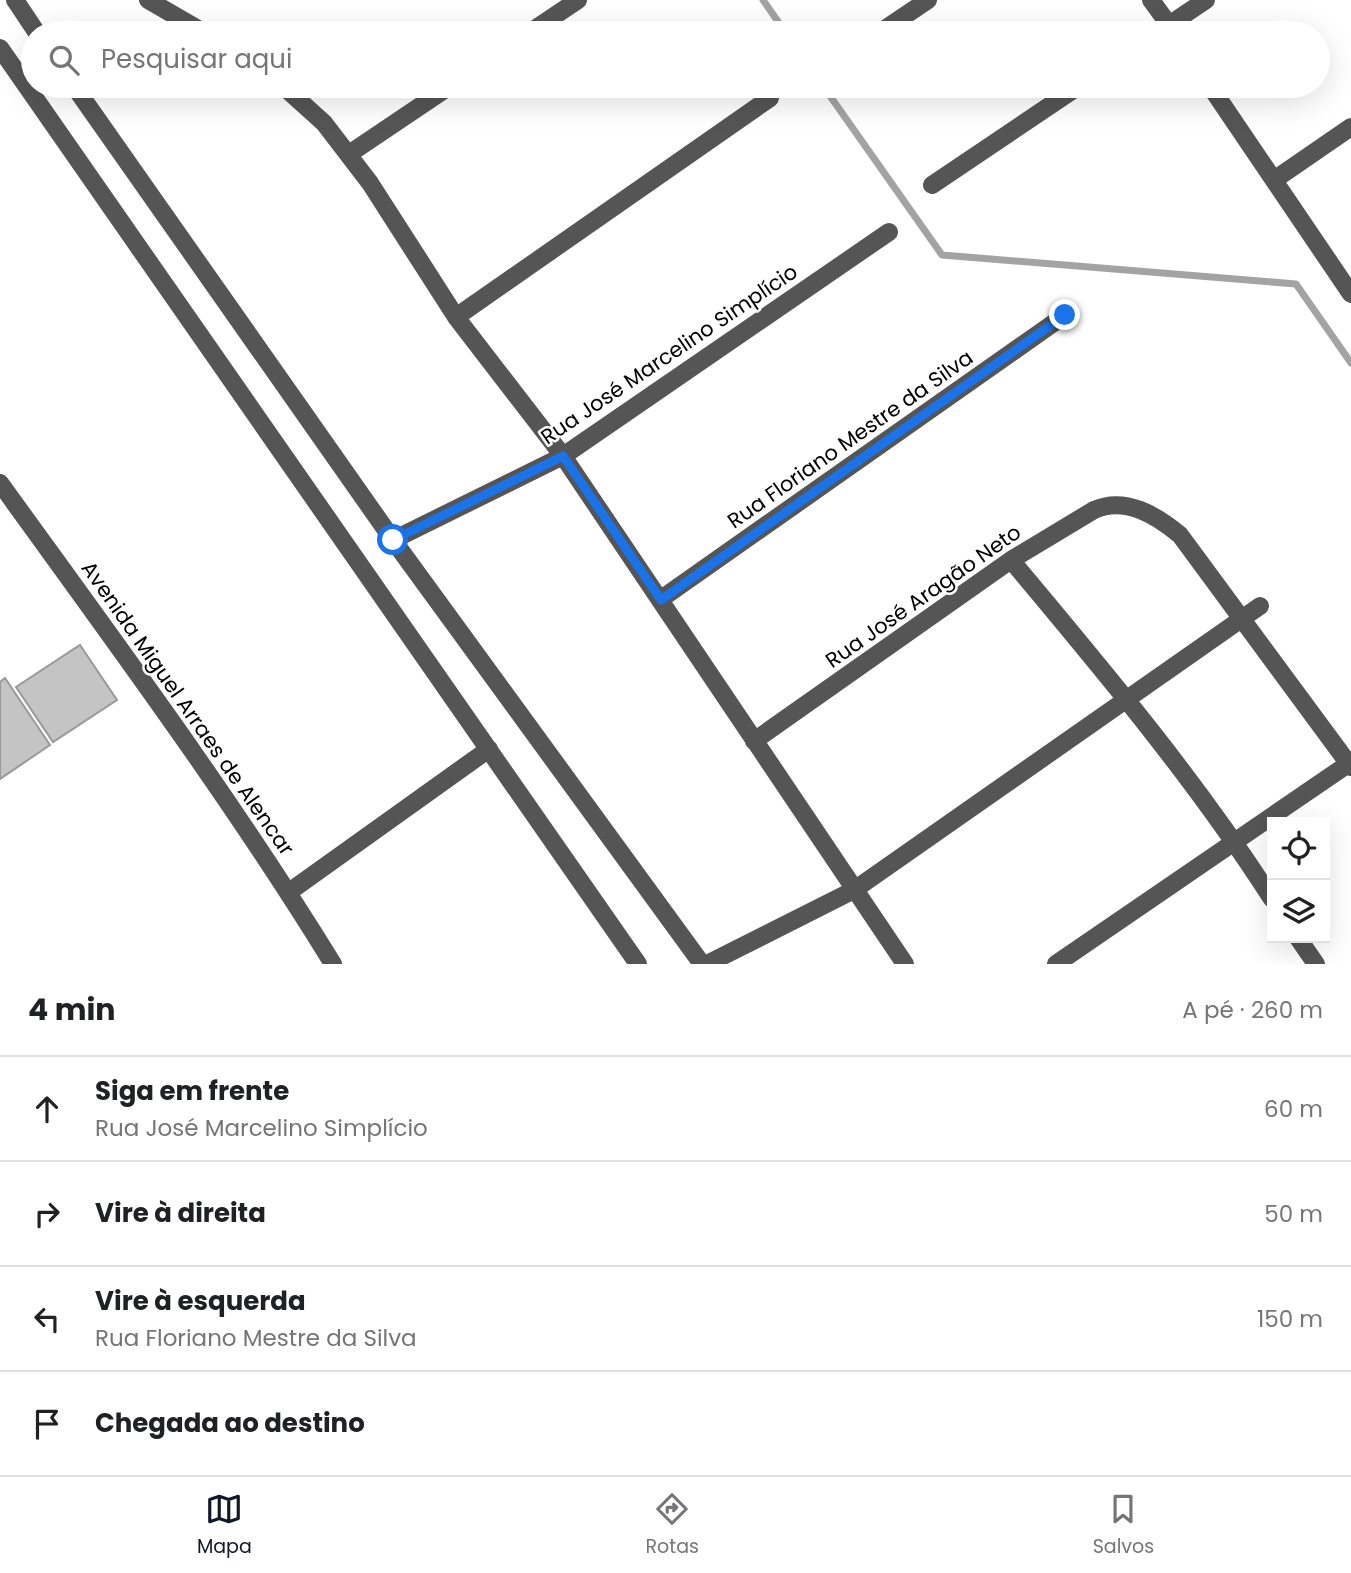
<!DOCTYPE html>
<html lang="pt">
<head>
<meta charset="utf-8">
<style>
	:root { --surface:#fff; --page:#f2f2f2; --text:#202124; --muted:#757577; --line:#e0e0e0; --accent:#111827 }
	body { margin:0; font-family:Poppins,sans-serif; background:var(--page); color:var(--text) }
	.controls { position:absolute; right:21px; bottom:21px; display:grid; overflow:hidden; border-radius:0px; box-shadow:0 7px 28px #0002 }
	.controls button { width:63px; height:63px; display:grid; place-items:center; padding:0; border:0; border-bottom:2px solid var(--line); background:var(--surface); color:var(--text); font:35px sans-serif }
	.stop { position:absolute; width:21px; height:21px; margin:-16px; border:5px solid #1a73e8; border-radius:50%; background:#fff }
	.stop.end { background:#1a73e8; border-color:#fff; box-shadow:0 2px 7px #0008 }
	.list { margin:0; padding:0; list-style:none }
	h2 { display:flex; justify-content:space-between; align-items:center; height:91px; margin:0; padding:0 28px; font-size:30px }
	h2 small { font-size:23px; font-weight:400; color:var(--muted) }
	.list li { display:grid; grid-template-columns:46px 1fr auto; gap:21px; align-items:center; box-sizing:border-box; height:105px; padding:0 28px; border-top:2px solid var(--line) }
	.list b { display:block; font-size:26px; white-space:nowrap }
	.list p { margin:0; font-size:23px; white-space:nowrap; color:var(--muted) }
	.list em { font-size:23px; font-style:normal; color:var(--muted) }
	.icon { flex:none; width:38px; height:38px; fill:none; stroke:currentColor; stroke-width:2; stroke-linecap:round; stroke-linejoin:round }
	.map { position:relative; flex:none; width:1351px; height:964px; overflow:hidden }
	.search { position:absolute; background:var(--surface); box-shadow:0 7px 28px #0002; left:21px; right:21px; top:21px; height:77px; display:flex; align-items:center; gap:18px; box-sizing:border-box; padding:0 24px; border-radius:38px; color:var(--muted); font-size:26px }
	.sheet { height:511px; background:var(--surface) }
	nav { display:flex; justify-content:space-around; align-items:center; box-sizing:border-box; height:98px; border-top:2px solid var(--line); background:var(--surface); font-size:19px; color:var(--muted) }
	nav a { display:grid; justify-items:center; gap:4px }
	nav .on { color:var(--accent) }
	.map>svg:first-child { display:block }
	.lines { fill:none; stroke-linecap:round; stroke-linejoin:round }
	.stream { stroke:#a3a3a3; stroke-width:7 }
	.building { fill:#c4c4c4; stroke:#999; stroke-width:2 }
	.minor { stroke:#555; stroke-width:18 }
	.route { stroke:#1a73e8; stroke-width:9 }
	.labels { text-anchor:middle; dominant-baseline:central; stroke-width:5; stroke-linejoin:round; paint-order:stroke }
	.street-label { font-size:21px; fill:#000; stroke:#fff }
</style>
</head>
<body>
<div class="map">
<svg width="1351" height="964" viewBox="0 0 1351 964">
	<rect width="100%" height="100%" fill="#fff"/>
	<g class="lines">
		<path class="stream" d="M763,0L786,33
			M823,86L942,255L1296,284L1351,363"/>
	</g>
	<path class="building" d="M80,645L117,700L53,742L16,687Z
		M5,678L50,745L0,779V682Z"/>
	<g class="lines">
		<path class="minor" d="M15,0L37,33
			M148,0L205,33
			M1151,0L1175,33
			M529,33L578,0
			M879,33L928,0
			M1157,33L1206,0
			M0,48L638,964
			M74,86L393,540L702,964
			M283,86L324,123L370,183L456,317L563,456L905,964
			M1210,86L1351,294
			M349,154L450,86
			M1274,180L1351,127
			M932,185L1079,86
			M456,317L770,98
			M0,483C114,641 231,798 333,964
			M393,540L563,456L889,232
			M1011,560C1103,670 1195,779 1272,899
			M661,599L1065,315
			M754,741L1011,560L1094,510C1125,496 1156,515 1180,535L1351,767
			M289,892L489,749
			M1298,938L1316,964
			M707,964L854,890L1260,606
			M1056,964L1351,762"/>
	</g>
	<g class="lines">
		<path class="route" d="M393,540L563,456L661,600L1065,315"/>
	</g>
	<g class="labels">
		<g class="street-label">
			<text transform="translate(669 354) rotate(-34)">Rua José Marcelino Simplício</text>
			<text transform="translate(850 439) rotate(-35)">Rua Floriano Mestre da Silva</text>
			<text transform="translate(923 596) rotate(-35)">Rua José Aragão Neto</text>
			<text transform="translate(188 708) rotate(55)">Avenida Miguel Arraes de Alencar</text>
		</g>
	</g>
</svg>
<div class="controls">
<button><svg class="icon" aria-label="locate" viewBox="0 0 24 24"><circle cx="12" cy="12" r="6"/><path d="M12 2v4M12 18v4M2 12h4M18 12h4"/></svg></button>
<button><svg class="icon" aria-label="layers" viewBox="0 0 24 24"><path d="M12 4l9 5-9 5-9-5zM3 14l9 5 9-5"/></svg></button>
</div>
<div class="stop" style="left:393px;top:540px"></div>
<div class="stop end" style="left:1065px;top:315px"></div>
<div class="search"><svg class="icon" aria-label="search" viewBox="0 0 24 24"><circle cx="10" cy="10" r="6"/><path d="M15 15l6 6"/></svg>Pesquisar aqui</div>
</div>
<section class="sheet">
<h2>4 min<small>A pé · 260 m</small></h2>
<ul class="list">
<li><svg class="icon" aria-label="ahead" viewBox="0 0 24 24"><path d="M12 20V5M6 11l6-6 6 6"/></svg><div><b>Siga em frente</b><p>Rua José Marcelino Simplício</p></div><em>60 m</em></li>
<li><svg class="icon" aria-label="right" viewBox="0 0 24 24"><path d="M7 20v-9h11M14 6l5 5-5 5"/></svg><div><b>Vire à direita</b></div><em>50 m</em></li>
<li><svg class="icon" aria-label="left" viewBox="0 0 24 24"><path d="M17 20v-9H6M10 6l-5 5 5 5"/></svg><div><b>Vire à esquerda</b><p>Rua Floriano Mestre da Silva</p></div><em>150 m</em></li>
<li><svg class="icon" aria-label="arrive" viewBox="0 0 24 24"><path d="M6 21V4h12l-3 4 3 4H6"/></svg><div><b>Chegada ao destino</b></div></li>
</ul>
</section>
<nav>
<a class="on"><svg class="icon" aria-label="map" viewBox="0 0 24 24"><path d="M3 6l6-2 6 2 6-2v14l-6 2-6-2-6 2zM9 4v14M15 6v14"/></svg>Mapa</a>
<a><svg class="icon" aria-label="directions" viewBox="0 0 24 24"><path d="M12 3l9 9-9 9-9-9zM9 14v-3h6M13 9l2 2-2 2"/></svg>Rotas</a>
<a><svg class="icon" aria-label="saved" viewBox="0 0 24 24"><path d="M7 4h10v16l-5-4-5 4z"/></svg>Salvos</a>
</nav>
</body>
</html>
